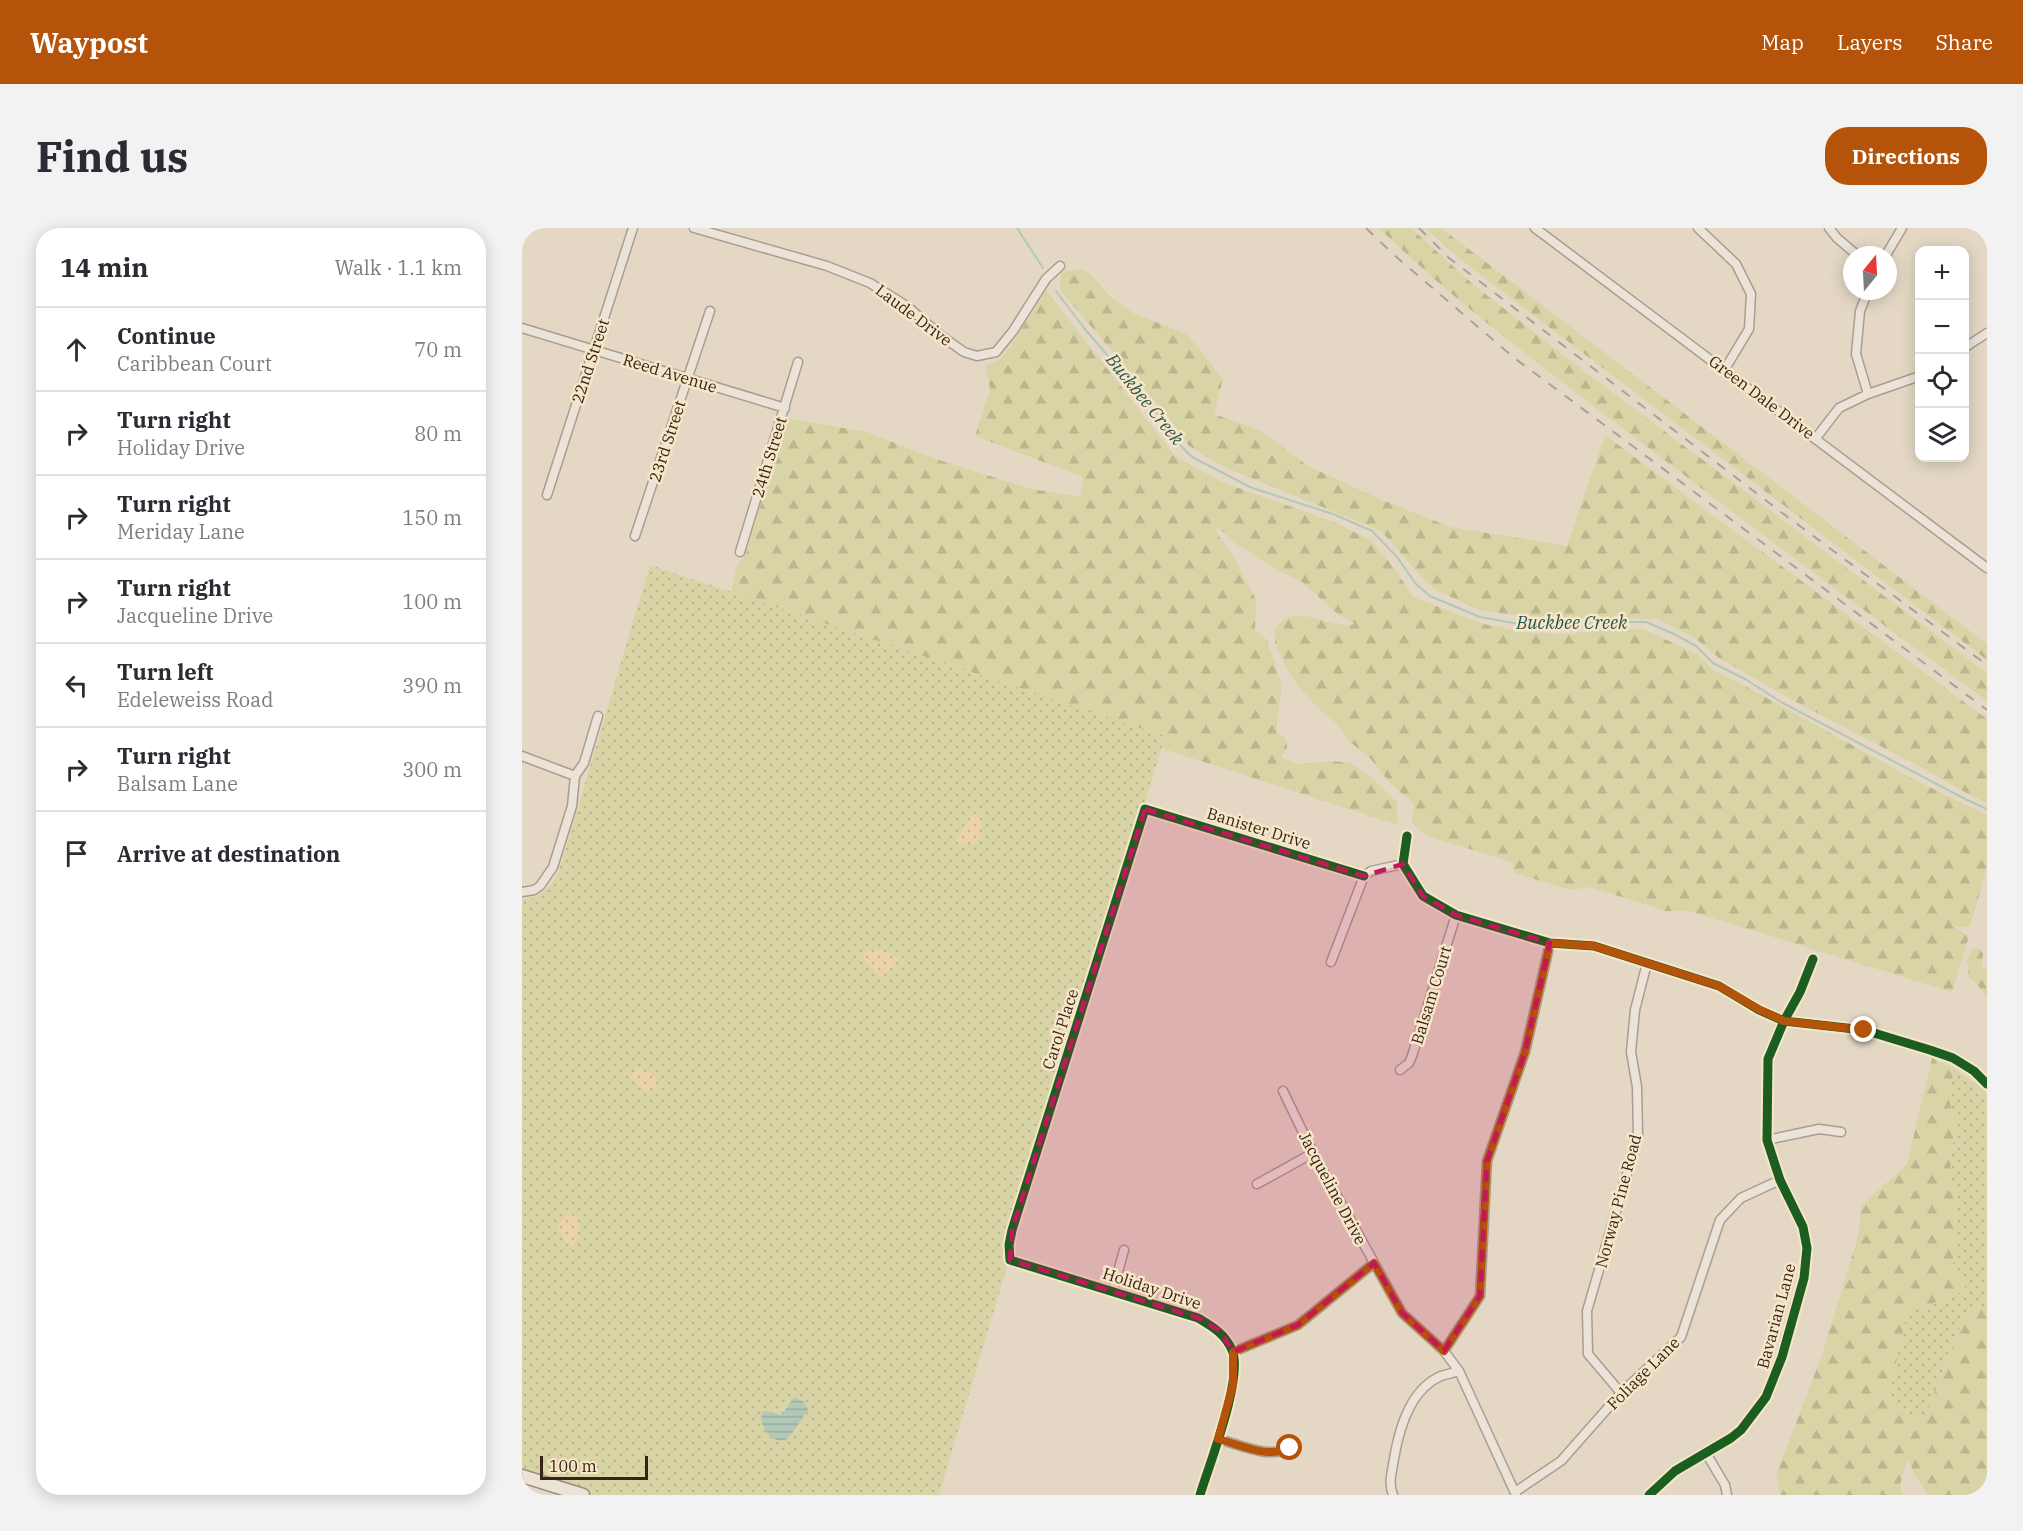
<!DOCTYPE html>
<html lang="en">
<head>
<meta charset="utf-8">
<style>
	:root { --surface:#fff; --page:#f2f2f3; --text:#2b2b33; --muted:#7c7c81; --line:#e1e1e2; --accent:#b45309 }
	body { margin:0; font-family:"IBM Plex Serif",serif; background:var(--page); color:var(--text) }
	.controls { position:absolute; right:18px; top:18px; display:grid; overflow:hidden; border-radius:12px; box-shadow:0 3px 15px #0003 }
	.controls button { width:54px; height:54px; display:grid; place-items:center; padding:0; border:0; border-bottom:2px solid var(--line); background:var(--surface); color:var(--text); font:30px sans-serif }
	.compass { position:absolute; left:1321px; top:18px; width:54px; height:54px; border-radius:50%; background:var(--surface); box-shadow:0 3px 15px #0003; rotate:18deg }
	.scale { position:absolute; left:18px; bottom:15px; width:108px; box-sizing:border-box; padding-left:6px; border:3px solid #362419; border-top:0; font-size:16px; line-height:21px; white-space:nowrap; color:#362419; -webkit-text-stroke:4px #f8e6c8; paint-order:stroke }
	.stop { position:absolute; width:18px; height:18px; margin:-14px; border:4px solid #b45309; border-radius:50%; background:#fff }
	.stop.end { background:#b45309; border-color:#fff; box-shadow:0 2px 6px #0008 }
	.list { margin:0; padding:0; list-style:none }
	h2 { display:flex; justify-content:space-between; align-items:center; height:78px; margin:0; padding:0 24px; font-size:26px }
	h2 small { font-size:20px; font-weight:400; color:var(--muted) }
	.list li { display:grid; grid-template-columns:39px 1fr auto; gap:18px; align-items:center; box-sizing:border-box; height:84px; padding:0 24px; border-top:2px solid var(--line) }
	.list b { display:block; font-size:22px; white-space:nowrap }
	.list p { margin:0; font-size:20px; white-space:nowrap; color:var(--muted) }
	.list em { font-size:20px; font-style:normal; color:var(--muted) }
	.icon { flex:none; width:33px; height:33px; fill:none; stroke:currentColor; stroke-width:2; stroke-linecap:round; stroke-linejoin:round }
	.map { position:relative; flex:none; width:1465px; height:1267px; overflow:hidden; border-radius:24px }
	header { display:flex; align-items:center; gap:36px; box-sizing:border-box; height:84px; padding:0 30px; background:var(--accent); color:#fff }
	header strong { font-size:28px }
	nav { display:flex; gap:33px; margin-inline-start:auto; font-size:21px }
	.intro { display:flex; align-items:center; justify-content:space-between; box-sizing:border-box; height:144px; padding:0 36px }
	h1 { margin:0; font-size:42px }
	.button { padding:15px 27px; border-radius:24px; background:var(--accent); color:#fff; font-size:21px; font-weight:700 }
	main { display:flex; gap:36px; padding:0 36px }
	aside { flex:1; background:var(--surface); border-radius:24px; box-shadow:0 3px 15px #0003 }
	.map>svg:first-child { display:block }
	.grass { fill:url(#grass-dots) }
	.forest { fill:url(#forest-firs) }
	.sand { fill:url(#sand-dots) }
	.water { fill:url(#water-rules) }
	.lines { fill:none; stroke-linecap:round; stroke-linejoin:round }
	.stream { stroke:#b2c8b8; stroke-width:2 }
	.street-casing { stroke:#a89d90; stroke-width:11 }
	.secondary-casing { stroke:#988c80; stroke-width:15 }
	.street { stroke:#ebe3d8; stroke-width:8 }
	.secondary { stroke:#ebe3d8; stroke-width:12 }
	.rail { stroke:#aaa299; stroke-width:2; stroke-dasharray:10 10; stroke-linecap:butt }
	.cycleway-casing { stroke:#f8e6c8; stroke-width:13 }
	.cycleway { stroke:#1b5e20; stroke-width:9 }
	.route { stroke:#b45309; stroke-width:8 }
	.marked { fill:#c2185b; fill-opacity:0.2; stroke:#c2185b; stroke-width:4.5; stroke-dasharray:12 8; stroke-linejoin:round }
	.labels { text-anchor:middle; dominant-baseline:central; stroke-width:5; stroke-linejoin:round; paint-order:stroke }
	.street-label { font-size:16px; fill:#362419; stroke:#f8e6c8 }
	.water-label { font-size:18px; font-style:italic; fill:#26574f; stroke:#f8e6c8 }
</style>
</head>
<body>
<header>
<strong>Waypost</strong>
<nav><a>Map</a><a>Layers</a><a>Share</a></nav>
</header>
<div class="intro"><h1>Find us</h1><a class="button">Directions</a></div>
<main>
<aside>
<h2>14 min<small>Walk · 1.1 km</small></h2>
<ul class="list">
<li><svg class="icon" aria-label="ahead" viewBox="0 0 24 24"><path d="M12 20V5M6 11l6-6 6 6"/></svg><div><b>Continue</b><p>Caribbean Court</p></div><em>70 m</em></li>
<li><svg class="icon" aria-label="right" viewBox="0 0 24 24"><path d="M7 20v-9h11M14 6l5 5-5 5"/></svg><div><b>Turn right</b><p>Holiday Drive</p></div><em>80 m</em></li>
<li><svg class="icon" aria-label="right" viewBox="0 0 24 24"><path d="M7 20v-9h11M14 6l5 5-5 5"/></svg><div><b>Turn right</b><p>Meriday Lane</p></div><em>150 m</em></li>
<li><svg class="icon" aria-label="right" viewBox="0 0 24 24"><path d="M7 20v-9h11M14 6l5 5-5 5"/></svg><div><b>Turn right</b><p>Jacqueline Drive</p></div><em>100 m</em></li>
<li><svg class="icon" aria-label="left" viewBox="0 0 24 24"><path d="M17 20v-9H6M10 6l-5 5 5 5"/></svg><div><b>Turn left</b><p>Edeleweiss Road</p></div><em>390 m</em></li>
<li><svg class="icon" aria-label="right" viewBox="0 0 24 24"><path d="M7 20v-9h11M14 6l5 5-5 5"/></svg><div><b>Turn right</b><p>Balsam Lane</p></div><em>300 m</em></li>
<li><svg class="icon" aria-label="arrive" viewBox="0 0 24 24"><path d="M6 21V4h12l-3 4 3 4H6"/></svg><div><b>Arrive at destination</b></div></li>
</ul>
</aside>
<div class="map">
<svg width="1465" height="1267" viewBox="0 0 1465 1267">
	<defs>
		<pattern id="grass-dots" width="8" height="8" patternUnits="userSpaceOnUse" patternTransform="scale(1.5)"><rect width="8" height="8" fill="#d8d4a6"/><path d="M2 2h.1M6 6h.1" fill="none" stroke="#bab68e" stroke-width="1.8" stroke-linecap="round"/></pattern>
		<pattern id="forest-firs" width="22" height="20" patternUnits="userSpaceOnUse" patternTransform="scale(1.5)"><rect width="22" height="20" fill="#d8d4a6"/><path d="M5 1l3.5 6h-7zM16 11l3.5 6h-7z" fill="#bab68e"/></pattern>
		<pattern id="sand-dots" width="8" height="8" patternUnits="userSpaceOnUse" patternTransform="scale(1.5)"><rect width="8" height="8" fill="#ebd2a8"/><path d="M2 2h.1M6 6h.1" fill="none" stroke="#cab490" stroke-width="1.8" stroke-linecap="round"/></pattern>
		<pattern id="water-rules" width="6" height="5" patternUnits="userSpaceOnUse" patternTransform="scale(1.5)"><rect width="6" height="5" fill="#b2c8b8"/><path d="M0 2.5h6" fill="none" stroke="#9aac9e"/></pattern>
	</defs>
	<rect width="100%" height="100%" fill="#e4d8c5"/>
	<path class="grass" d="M128,337L643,508L417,1267H70L0,1246V671C18,670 27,660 36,646Z
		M1432,840L1456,857L1465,866V1077L1443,1086L1403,1189H1388L1366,1170L1385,1084L1445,1062L1430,1041L1434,1000L1433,964L1427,950L1433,897L1427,870Z"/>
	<path class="forest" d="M857,0H889L953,58L1049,133L1465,445V473C1349,388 1234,302 1120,215C1030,146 938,79 857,0Z
		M904,0H919L1465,416V432L952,42L927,22Z
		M557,41L568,46L591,71L613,86L665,106L701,151L692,186L738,202L786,238L860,272L928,299L1045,318L1083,207L1465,491V575L1450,568L1389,534L1272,473L1197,430L1173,410L1135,391L1006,389L957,382L916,363L902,352L859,303L702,239L667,218L648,191L538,62L539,44Z
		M524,62L653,228L700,254L809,293L849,312L873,341L891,369L961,396L1008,405L1045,406L1088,401H1121L1175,426L1191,442L1216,454L1397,554L1465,587V639L1448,699H1432L1447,708L1430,764L1167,683H1144L1068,659L1049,662L993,645L989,634L906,608L889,595L893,577L869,556L848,530L828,514L816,497L788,472L768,447L753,416V400C778,371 804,403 833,396L818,388L780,354L747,337L715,316L694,298L695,306L708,322L734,372L733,402L745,412L760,457L754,504L764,510L765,521L759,530L777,536L810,533L828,535L847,547L875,574V597L639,520L642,508L209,364L215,337L224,325L265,190L345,204L414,231L510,261L558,269L561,249L453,208L468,161L464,138L478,131L490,116Z
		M1450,720H1458L1461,726L1460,739L1465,742V770L1454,755L1447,750L1445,733Z
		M1410,830L1432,840L1427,870L1433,897L1427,950L1433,964L1434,1000L1430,1041L1445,1062L1385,1085L1366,1170L1388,1189H1403L1443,1086L1465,1077V1267H1406L1392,1246L1386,1230L1378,1256L1381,1267H1258L1254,1248L1300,1127L1337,1005L1339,978L1385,936Z"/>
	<path class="sand" d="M453,586L459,589V609L453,615L437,617L435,614C438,603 444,597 448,588Z
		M348,722H359L375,730L376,733C371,740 367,748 358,749L341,730L342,725Z
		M119,840C127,844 135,847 135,857L125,864L108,850L112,842Z
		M49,986H53C59,996 60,1011 49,1018L42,1012L35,1000L40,991Z"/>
	<path class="water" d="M272,1169L282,1174L286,1181C283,1187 268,1210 263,1212C249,1216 239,1199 239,1188L242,1183L260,1187Z"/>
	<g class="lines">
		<path class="stream" d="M495,0L521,40
			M534,63L562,100L633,183L658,217L670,229L730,260L811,286L850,303L875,329L894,356L908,368L958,389L992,395L1012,398L1020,396L1061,398L1072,394H1124L1152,406L1174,418L1191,435L1223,451L1259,474L1443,571L1465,581"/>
		<g class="street-casing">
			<path id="street" d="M172,0L305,38L348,55L386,79L418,107L442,124L455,128L474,124L491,103L524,51L538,38
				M1013,0L1465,340
				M1176,0L1214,36L1229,66L1227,101L1203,141
				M1307,0L1315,10L1335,27
				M1364,27L1380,0
				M0,100L263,180
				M1442,120L1465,105
				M1346,166L1334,126L1338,83L1346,63
				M1294,210L1317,180L1346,166L1398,148
				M25,267L111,0
				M113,308L188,83
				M218,324L276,134
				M0,528L53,548
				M885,608L881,636L901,668L934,687L1028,715L1072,718L1197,758L1237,782L1262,793L1342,802L1408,822L1431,830L1452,843L1465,856
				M0,664L12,662L18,658L31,639L50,578L53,548L62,535L76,488
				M809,734L842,648L849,643L881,636
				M878,842L887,835L890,828L934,687
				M761,863L791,925L880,1085L922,1123L937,1143L994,1267
				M1245,912L1297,901L1319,904
				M735,956L791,925
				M591,1062L602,1022
				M922,1123L958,1068L965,933L1003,824L1028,715
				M711,1124L776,1097L852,1035
				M1099,1165L1066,1126L1065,1083L1116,908L1115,859L1109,824L1113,782L1125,735
				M696,1211C719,1217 746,1231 768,1220
				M1184,1225L1203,1257L1205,1267
				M993,1264L1039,1233L1099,1165L1159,1109L1198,992L1219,970L1258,952
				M678,1267C687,1237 722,1149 710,1122C703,1106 691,1099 676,1090L488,1032L487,1017L490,1002L623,581L842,648
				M871,1267C866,1254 870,1244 872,1231C877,1201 888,1161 919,1148C925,1146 931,1145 937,1143
				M1127,1267L1153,1243L1209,1210L1219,1202L1244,1169L1260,1129L1282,1050L1285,1020L1281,999L1258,952L1245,912L1246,831L1262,793L1278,764L1291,731"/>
		</g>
		<g class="secondary-casing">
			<path id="secondary" d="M0,1248L61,1267"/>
		</g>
		<use href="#street" class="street"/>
		<use href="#secondary" class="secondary"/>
		<path class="rail" d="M844,0L871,26L991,129L1465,482
			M897,0L927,30L1259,284L1465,437"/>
		<g class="cycleway-casing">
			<path id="cycleway" d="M885,608L881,636L901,668L934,687L1028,715L1072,718L1197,758L1237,782L1262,793L1342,802L1408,822L1431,830L1452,843L1465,856
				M678,1267C687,1237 722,1149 710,1122C703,1106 691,1099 676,1090L488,1032L487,1017L490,1002L623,581L842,648
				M1127,1267L1153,1243L1209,1210L1219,1202L1244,1169L1260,1129L1282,1050L1285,1020L1281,999L1258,952L1245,912L1246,831L1262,793L1278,764L1291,731"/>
		</g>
		<use href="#cycleway" class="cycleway"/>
	</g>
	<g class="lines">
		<path class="route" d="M768,1220C746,1231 719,1217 696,1211L711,1157V1124L776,1097L852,1035L880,1085L922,1123L958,1068L965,933L1003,824L1028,715L1072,718L1197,758L1238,782L1262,793L1342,802"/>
	</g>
	<path class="marked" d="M623,581L842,648L881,636L901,668L934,687L1028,715L1003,824L965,933L958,1068L922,1123L880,1085L852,1035L776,1097L711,1124L698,1103L676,1090L488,1032L490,1002Z"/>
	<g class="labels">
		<g class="street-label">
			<text transform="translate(392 87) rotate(37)">Laude Drive</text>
			<text transform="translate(68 133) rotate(-72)">22nd Street</text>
			<text transform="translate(148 145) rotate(17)">Reed Avenue</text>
			<text transform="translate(1240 169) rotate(37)">Green Dale Drive</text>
			<text transform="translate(145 213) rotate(-72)">23rd Street</text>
			<text transform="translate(247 229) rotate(-73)">24th Street</text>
			<text transform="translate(737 600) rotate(17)">Banister Drive</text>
			<text transform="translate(909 767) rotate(-73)">Balsam Court</text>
			<text transform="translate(538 801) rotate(-72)">Carol Place</text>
			<text transform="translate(811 960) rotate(62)">Jacqueline Drive</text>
			<text transform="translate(1096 973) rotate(-75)">Norway Pine Road</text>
			<text transform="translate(630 1060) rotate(18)">Holiday Drive</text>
			<text transform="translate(1254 1088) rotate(-75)">Bavarian Lane</text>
			<text transform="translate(1121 1145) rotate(-45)">Foliage Lane</text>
		</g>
		<g class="water-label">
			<text transform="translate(623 171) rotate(51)">Buckbee Creek</text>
			<text x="1050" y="394">Buckbee Creek</text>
		</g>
	</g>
</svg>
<div class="controls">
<button>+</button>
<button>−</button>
<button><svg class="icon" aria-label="locate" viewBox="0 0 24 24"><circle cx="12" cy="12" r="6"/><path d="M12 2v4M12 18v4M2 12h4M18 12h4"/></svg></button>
<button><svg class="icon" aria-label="layers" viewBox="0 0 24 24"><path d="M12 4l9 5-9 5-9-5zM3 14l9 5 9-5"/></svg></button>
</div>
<svg class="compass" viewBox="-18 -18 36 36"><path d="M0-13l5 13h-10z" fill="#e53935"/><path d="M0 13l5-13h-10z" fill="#7c7c81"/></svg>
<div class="scale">100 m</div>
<div class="stop" style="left:768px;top:1220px"></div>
<div class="stop end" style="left:1342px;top:802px"></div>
</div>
</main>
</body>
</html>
